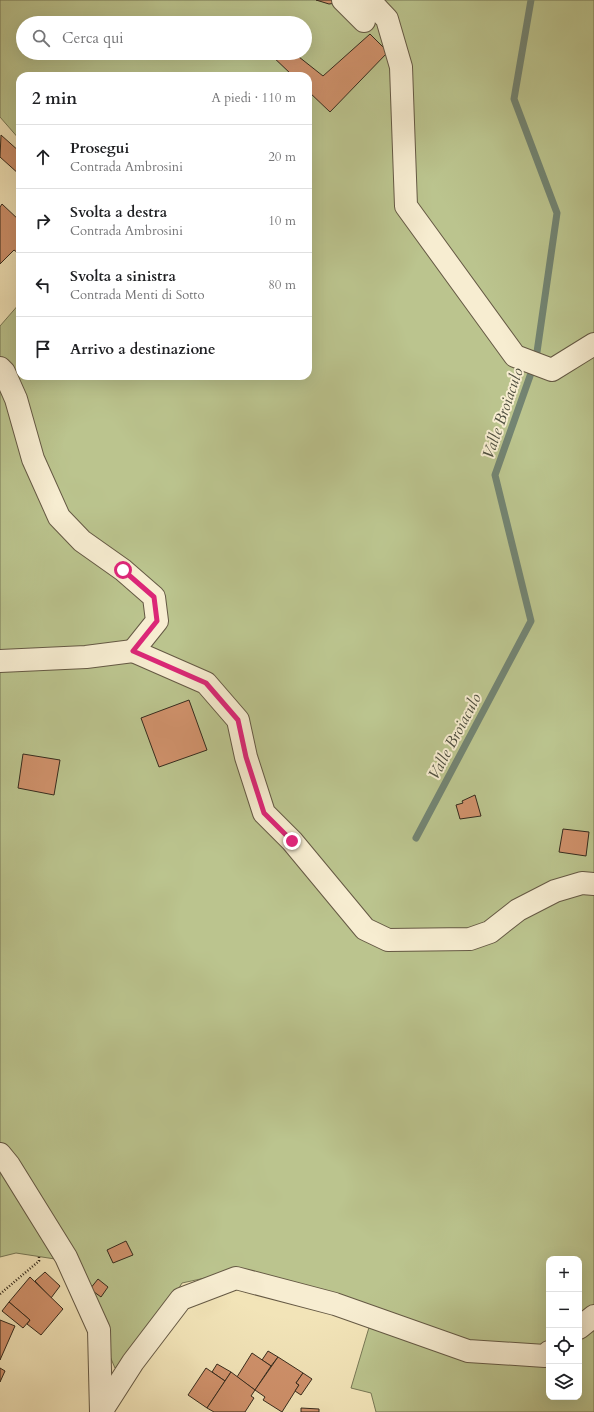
<!DOCTYPE html>
<html lang="it">
<head>
<meta charset="utf-8">
<style>
	:root { --surface:#fff; --page:#f2f2f2; --text:#202124; --muted:#757577; --line:#e0e0e0 }
	body { margin:0; font-family:Cardo,serif; background:var(--page); color:var(--text) }
	.controls { position:absolute; right:12px; bottom:12px; display:grid; overflow:hidden; border-radius:8px; box-shadow:0 4px 16px #0002 }
	.controls button { width:36px; height:36px; display:grid; place-items:center; padding:0; border:0; border-bottom:1px solid var(--line); background:var(--surface); color:var(--text); font:20px sans-serif }
	.stop { position:absolute; width:12px; height:12px; margin:-9px; border:3px solid #db2777; border-radius:50%; background:#fff }
	.stop.end { background:#db2777; border-color:#fff; box-shadow:0 1px 4px #0008 }
	.list { margin:0; padding:0; list-style:none }
	h2 { display:flex; justify-content:space-between; align-items:center; height:52px; margin:0; padding:0 16px; font-size:17px }
	h2 small { font-size:13px; font-weight:400; color:var(--muted) }
	.list li { display:grid; grid-template-columns:26px 1fr auto; gap:12px; align-items:center; box-sizing:border-box; height:64px; padding:0 16px; border-top:1px solid var(--line) }
	.list b { display:block; font-size:15px; white-space:nowrap }
	.list p { margin:0; font-size:13px; white-space:nowrap; color:var(--muted) }
	.list em { font-size:13px; font-style:normal; color:var(--muted) }
	.icon { flex:none; width:22px; height:22px; fill:none; stroke:currentColor; stroke-width:2; stroke-linecap:round; stroke-linejoin:round }
	.map { position:relative; flex:none; width:594px; height:1412px; overflow:hidden }
	.search { position:absolute; background:var(--surface); box-shadow:0 4px 16px #0002; left:16px; top:16px; width:296px; height:44px; display:flex; align-items:center; gap:10px; box-sizing:border-box; padding:0 14px; border-radius:22px; color:var(--muted); font-size:15px }
	.panel { position:absolute; background:var(--surface); box-shadow:0 4px 16px #0002; left:16px; top:72px; width:296px; height:308px; border-radius:12px }
	.map>svg:first-child { display:block }
</style>
</head>
<body>
<div class="map">
<svg width="594" height="1412" viewBox="0 0 594 1412">
	<rect width="100%" height="100%" fill="#f2e4b8"/>
	<filter id="stains"><feTurbulence type="fractalNoise" baseFrequency=".005" numOctaves="4"/><feColorMatrix values="0 0 0 0 .2 0 0 0 0 .09 0 0 0 0 .02 0 0 0 .5 -.17"/></filter>
	<radialGradient id="worn" r=".72"><stop offset=".6" stop-color="#630" stop-opacity="0"/><stop offset="1" stop-color="#630" stop-opacity=".3"/></radialGradient>
	<path fill="#bbc48e" stroke="#787856" fill-rule="evenodd" d="M0 0H594V1412H376L371 1393 351 1388 373 1314 242 1270 182 1283 154 1328 115 1368 87 1303 81 1263 16 1253 0 1257V326L20 303V376H308V76H20V140L0 117ZM23 23H305V53H23ZM549 1259H579V1397H549Z"/>
	<g fill="none" stroke-linecap="round" stroke-linejoin="round">
		<polyline stroke="#738472" stroke-width="7" points="416,838 531,621 495,475 536,359 557,213 514,99 531,0"/>
	</g>
	<g fill="#cf916b" stroke="#362b1d">
		<polygon points="316,0 332,0 336,3 329,4"/>
		<polygon points="370,34 388,52 330,112 308,91 308,76 293,76 269,53 294,53 323,76"/>
		<polygon points="1,135 20,152 20,175 0,157"/>
		<polygon points="2,204 20,221 20,251 18,253 14,250 0,264 0,207"/>
		<polygon points="189,700 207,750 159,767 141,718"/>
		<polygon points="23,754 60,760 54,795 18,788"/>
		<polygon points="475,795 481,816 460,819 456,805 463,803 462,801"/>
		<polygon points="563,829 589,832 586,856 559,852"/>
		<polygon points="126,1241 133,1255 113,1263 107,1250"/>
		<polygon points="45,1272 60,1286 51,1298 35,1281"/>
		<polygon points="30,1277 63,1309 41,1335 27,1324 30,1320 9,1302"/>
		<polygon points="98,1279 108,1287 101,1297 90,1289"/>
		<polygon points="9,1302 30,1320 23,1328 2,1311"/>
		<polygon points="0,1320 15,1326 0,1360"/>
		<polygon points="268,1351 278,1357 271,1366 262,1360"/>
		<polygon points="252,1353 271,1366 255,1390 237,1377"/>
		<polygon points="278,1357 303,1373 296,1383 299,1385 282,1412 263,1400 265,1397 255,1390"/>
		<polygon points="217,1364 231,1372 225,1381 212,1372"/>
		<polygon points="0,1368 5,1371 0,1382"/>
		<polygon points="206,1368 225,1381 207,1408 188,1395"/>
		<polygon points="231,1372 255,1390 251,1396 254,1398 245,1412 214,1412 207,1408"/>
		<polygon points="303,1373 312,1379 301,1395 295,1391 299,1385 296,1383"/>
		<polygon points="301,1408 319,1409 319,1412 301,1412"/>
	</g>
	<g fill="none" stroke-linecap="round" stroke-linejoin="round">
		<g stroke="#655944" stroke-width="24">
			<g id="minor">
				<polyline points="343,0 364,21"/>
				<polyline points="369,0 387,19 401,67 406,206 515,356 552,370 594,344"/>
				<polyline points="0,368 4,372 16,399 33,459 59,517 82,541 123,570 154,597 157,621 133,651"/>
				<polyline points="133,651 206,683 238,720 246,757 264,813 292,841 365,929 388,940 470,939 490,932 518,910 555,891 582,883 594,884"/>
				<polyline points="0,661 86,657 133,651"/>
				<polyline points="0,1154 9,1165 66,1257 99,1330 101,1412"/>
				<polyline points="579,1328 594,1316"/>
				<polyline points="101,1412 133,1362 181,1299 236,1278 335,1304 468,1351 545,1356 549,1352"/>
			</g>
		</g>
		<polyline stroke="#362b1d" stroke-width="2.5" stroke-dasharray="1 2" stroke-linecap="butt" points="0,1294 39,1261 39,1256"/>
		<use href="#minor" stroke="#f7edd1" stroke-width="22"/>
	</g>
	<g fill="none" stroke-linecap="round" stroke-linejoin="round">
		<polyline stroke="#db2777" stroke-width="5" points="123,570 154,597 157,621 133,651 206,683 238,720 246,757 264,813 292,841"/>
	</g>
	<g text-anchor="middle" stroke-width="4" stroke-linejoin="round" paint-order="stroke">
		<g font-size="16" font-style="italic" fill="#505040" stroke="#f7edd1">
			<text transform="translate(502 413) rotate(-71)" y="6">Valle Broiaculo</text>
			<text transform="translate(454 736) rotate(-62)" y="6">Valle Broiaculo</text>
		</g>
	</g>
	<rect width="100%" height="100%" filter="url(#stains)"/>
	<rect width="100%" height="100%" fill="url(#worn)"/>
</svg>
<div class="controls">
<button>+</button>
<button>−</button>
<button><svg class="icon" aria-label="locate" viewBox="0 0 24 24"><circle cx="12" cy="12" r="6"/><path d="M12 2v4M12 18v4M2 12h4M18 12h4"/></svg></button>
<button><svg class="icon" aria-label="layers" viewBox="0 0 24 24"><path d="M12 4l9 5-9 5-9-5zM3 14l9 5 9-5"/></svg></button>
</div>
<div class="stop" style="left:123px;top:570px"></div>
<div class="stop end" style="left:292px;top:841px"></div>
<div class="search"><svg class="icon" aria-label="search" viewBox="0 0 24 24"><circle cx="10" cy="10" r="6"/><path d="M15 15l6 6"/></svg>Cerca qui</div>
<section class="panel">
<h2>2 min<small>A piedi · 110 m</small></h2>
<ul class="list">
<li><svg class="icon" aria-label="ahead" viewBox="0 0 24 24"><path d="M12 20V5M6 11l6-6 6 6"/></svg><div><b>Prosegui</b><p>Contrada Ambrosini</p></div><em>20 m</em></li>
<li><svg class="icon" aria-label="right" viewBox="0 0 24 24"><path d="M7 20v-9h11M14 6l5 5-5 5"/></svg><div><b>Svolta a destra</b><p>Contrada Ambrosini</p></div><em>10 m</em></li>
<li><svg class="icon" aria-label="left" viewBox="0 0 24 24"><path d="M17 20v-9H6M10 6l-5 5 5 5"/></svg><div><b>Svolta a sinistra</b><p>Contrada Menti di Sotto</p></div><em>80 m</em></li>
<li><svg class="icon" aria-label="arrive" viewBox="0 0 24 24"><path d="M6 21V4h12l-3 4 3 4H6"/></svg><div><b>Arrivo a destinazione</b></div></li>
</ul>
</section>
</div>
</body>
</html>
